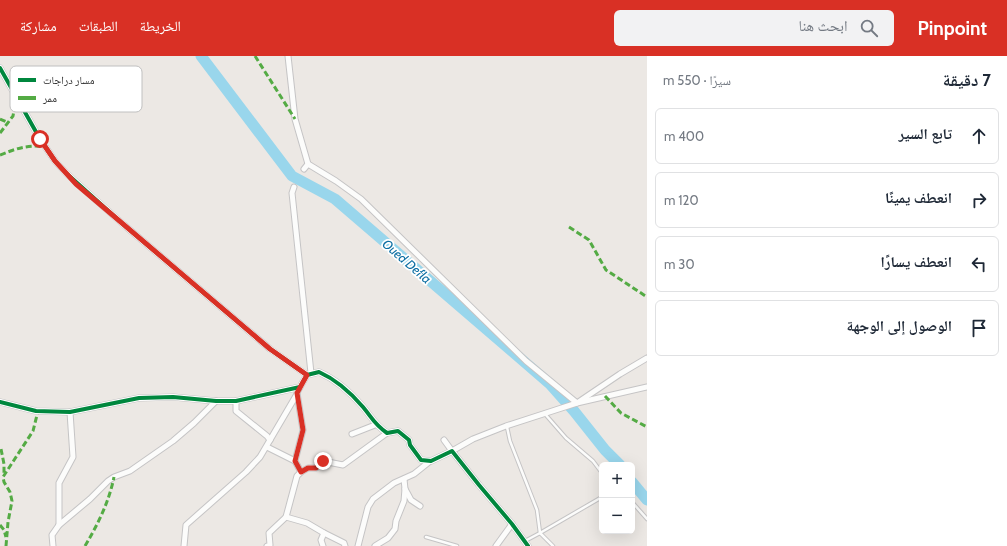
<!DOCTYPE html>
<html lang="ar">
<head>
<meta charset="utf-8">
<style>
	:root { --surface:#fff; --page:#f2f2f3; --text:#1f2937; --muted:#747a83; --line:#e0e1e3; --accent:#d93025 }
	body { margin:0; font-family:Cabin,"Noto Naskh Arabic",sans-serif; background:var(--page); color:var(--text); direction:rtl }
	.controls { position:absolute; right:12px; bottom:12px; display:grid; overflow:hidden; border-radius:6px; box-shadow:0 4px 16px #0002 }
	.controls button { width:36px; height:36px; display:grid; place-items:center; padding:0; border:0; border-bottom:1px solid var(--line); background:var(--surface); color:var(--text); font:20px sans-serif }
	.stop { position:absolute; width:12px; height:12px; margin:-9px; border:3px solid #d93025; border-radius:50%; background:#fff }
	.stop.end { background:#d93025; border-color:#fff; box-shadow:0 1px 4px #0008 }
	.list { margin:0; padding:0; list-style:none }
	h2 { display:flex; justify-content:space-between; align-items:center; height:52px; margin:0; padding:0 16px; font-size:17px }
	h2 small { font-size:13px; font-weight:400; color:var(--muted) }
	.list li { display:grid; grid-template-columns:26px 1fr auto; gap:12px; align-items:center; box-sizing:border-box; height:56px; margin:0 8px 8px; padding:0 8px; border:1px solid var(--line); border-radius:6px }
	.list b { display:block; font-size:15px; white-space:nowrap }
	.list em { font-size:13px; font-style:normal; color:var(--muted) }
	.icon { flex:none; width:22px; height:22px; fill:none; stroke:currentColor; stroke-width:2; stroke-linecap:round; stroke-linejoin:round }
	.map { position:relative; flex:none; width:647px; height:490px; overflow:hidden; direction:ltr }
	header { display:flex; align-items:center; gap:24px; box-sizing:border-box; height:56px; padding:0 20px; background:var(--accent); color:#fff }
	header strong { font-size:19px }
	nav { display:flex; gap:22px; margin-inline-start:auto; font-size:14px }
	.search { width:280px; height:36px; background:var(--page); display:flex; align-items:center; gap:10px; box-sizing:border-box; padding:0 14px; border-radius:6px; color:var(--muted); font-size:15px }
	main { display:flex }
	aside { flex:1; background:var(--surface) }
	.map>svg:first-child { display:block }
</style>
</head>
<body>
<header>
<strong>Pinpoint</strong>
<div class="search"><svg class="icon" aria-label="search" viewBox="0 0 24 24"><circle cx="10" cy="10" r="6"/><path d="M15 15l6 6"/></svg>ابحث هنا</div>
<nav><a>الخريطة</a><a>الطبقات</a><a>مشاركة</a></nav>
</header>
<main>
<aside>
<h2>7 دقيقة<small>سيرًا · 550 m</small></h2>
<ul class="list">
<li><svg class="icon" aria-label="ahead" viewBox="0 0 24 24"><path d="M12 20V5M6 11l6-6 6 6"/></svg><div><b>تابع السير</b></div><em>400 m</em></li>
<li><svg class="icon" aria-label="right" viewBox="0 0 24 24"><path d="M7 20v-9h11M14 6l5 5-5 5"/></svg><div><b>انعطف يمينًا</b></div><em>120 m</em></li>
<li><svg class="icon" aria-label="left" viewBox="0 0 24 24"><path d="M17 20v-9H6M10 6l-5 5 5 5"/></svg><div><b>انعطف يسارًا</b></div><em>30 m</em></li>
<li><svg class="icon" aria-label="arrive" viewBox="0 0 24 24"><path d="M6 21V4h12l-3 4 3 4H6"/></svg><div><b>الوصول إلى الوجهة</b></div></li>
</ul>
</aside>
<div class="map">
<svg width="647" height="490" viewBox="0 0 647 490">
	<rect width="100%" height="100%" fill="#ece8e4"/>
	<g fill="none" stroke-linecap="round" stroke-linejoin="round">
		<g stroke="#99d6ec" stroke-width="11">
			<polyline points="201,0 292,120 335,143 550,328 574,355 605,394 620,409"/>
			<polyline points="632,426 647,444"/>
		</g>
		<g stroke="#c5c4c5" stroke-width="4.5">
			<g id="service">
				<polyline points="545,358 566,382 593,405 602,417"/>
				<polyline points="507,371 510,385 537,454 540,477 602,441"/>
				<polyline points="632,446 647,463"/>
				<polyline points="426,481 457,490"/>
				<polyline points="525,485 540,477 553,490"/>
			</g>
		</g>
		<g stroke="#c5c4c5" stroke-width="7">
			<g id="minor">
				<polyline points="288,0 295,63 308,108 304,113"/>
				<polyline points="0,12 40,83 55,105 66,117 124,169 270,293 307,319"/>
				<polyline points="308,108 336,125 361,143 526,305 577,347 647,331"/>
				<polyline points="294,131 292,137 311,317"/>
				<polyline points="300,331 297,337 303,374 295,405 301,416 297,420 286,461 307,467 324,477 344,487 345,490"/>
				<polyline points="236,345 236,355 267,380 270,384"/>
				<path d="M0 346 36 355 70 356 139 342 173 341 216 345H236L300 331 307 319 319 316C337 324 351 337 363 351 373 363 374 368 387 377L398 375 409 384 410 389 421 404 431 405 452 395 479 429 512 468 528 490"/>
				<polyline points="352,378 375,369"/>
				<polyline points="444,384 452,395 473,383 506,370 577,347 620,318 647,302"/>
				<polyline points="267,391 295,405"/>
				<polyline points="301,416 308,412 316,412 323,405 343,409 387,377"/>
				<polyline points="405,433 411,444 420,450"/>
				<polyline points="59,469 90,443 108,425 114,421 130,415 173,385 194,367 216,345"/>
				<polyline points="53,490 52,479 59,469 59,427 73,401 70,356"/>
				<polyline points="184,490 186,469 246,416 260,401 297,338"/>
				<polyline points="267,490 270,489 269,477 286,461"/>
				<polyline points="323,490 321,484 324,477"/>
				<polyline points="358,490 368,451 373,443 394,427 414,418 429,406"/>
				<polyline points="375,490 388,482 395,473 396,465 404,445 405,433 404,423"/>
				<polyline points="496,490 512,468"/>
			</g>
		</g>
		<use href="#service" stroke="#fcfcfb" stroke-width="2.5"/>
		<use href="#minor" stroke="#fcfcfb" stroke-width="5"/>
		<g stroke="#54ab44" stroke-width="3" stroke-dasharray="6 3" stroke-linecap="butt">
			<polyline points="255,0 295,63"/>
			<polyline points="0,63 9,67"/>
			<polyline points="0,77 13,60 16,42"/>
			<path d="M0 99C15 93 29 88 45 91"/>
			<polyline points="569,171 589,184 606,214 647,241"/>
			<polyline points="605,340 621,357 647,371"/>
			<polyline points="1,393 4,408 4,419"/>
			<polyline points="0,469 4,474 6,481"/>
			<polyline points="6,490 8,466 12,445 10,436 4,426 3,421 33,375 38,355"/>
			<path d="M85 490C98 468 109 446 114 421"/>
		</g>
		<g stroke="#fff" stroke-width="6">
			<g id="cycleway">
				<polyline points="0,12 40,83 55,105 66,117 124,169 270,293 307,319"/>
				<path d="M0 346 36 355 70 356 139 342 173 341 216 345H236L300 331 307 319 319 316C337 324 351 337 363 351 373 363 374 368 387 377L398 375 409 384 410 389 421 404 431 405 452 395 479 429 512 468 528 490"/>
			</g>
		</g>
		<use href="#cycleway" stroke="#00873e" stroke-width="4"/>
	</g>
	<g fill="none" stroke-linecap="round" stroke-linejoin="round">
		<polyline stroke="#d93025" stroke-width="5" points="40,83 55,105 76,128 270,293 307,319 297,337 303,374 295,405 301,416 308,412 316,412 323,405"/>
	</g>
	<g text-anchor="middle" stroke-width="3.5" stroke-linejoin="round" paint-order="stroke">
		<g font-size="13" font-style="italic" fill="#0d6fa3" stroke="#fff">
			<text transform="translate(407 205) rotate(41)" y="5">Oued Defla</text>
		</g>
	</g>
	<rect x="10" y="10" width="132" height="46" rx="6" fill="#fff" stroke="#c0c0c0" stroke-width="1"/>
	<rect x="18" y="22" width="18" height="4" fill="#00873e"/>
	<rect x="18" y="40" width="18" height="4" fill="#54ab44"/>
	<g font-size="11" fill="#2e2e2e">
		<text x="43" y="28">مسار دراجات</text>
		<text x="43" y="46">ممر</text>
	</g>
</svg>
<div class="controls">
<button>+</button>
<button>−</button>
</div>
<div class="stop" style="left:40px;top:83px"></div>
<div class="stop end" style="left:323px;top:405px"></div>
</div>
</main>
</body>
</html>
